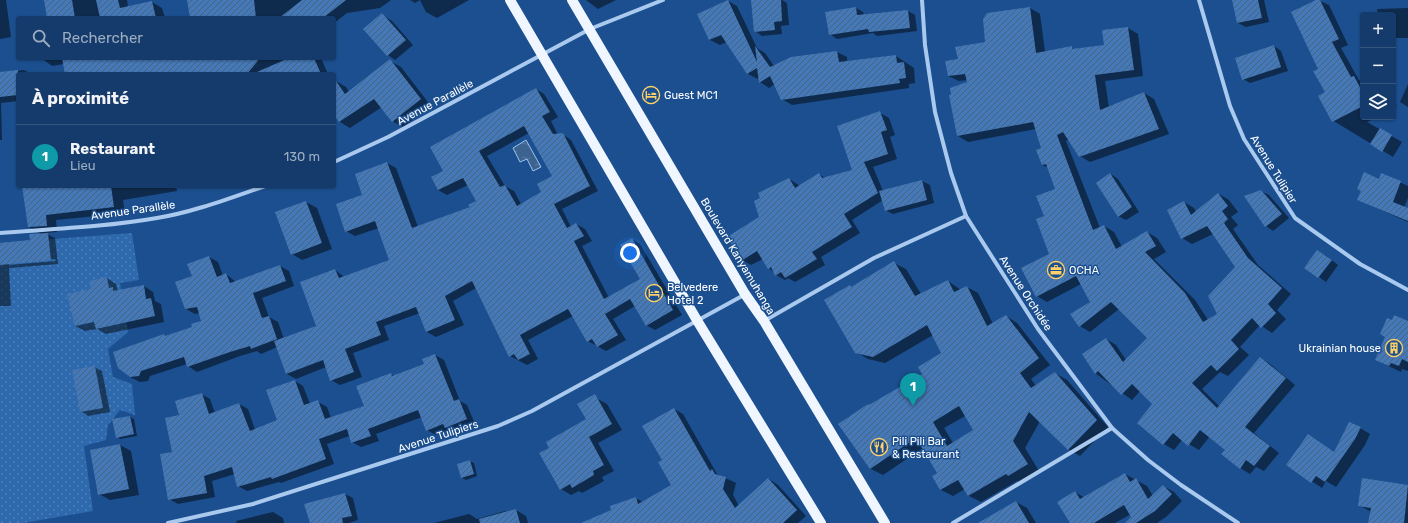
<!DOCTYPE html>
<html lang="fr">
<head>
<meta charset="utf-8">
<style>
	:root { --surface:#143b6b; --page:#1d4271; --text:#f1f3f6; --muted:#9dadc1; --line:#33557e; --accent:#8c9099 }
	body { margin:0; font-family:Rubik,sans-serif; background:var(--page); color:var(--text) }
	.controls { position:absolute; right:12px; top:12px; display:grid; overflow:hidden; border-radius:4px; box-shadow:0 1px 3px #0004 }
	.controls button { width:36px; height:36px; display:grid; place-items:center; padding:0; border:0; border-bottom:1px solid var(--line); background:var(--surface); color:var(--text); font:20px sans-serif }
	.you { position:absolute; left:630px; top:253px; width:14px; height:14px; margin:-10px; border:3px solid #fff; border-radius:50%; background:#1a73e8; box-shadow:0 0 0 6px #1a73e833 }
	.badge { display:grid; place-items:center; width:26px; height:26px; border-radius:50%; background:var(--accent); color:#fff; font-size:13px; font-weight:700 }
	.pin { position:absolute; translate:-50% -33px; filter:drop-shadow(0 1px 2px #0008) }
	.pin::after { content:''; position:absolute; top:21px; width:14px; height:12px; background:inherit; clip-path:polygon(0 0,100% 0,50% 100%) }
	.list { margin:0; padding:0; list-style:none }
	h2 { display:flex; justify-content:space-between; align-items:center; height:52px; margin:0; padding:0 16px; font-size:17px }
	h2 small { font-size:13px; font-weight:400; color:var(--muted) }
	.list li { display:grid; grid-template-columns:26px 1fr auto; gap:12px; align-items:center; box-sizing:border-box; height:64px; padding:0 16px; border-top:1px solid var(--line) }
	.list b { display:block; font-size:15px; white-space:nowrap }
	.list p { margin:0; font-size:13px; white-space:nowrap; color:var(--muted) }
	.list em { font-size:13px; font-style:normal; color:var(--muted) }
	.icon { flex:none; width:22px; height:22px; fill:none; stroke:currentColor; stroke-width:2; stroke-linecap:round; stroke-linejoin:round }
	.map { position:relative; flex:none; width:1408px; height:523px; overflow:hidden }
	.search { position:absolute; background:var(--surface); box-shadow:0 1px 3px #0004; left:16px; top:16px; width:320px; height:44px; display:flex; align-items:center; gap:10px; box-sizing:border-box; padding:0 14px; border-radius:4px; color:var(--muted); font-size:15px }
	.panel { position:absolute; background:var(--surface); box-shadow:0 1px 3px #0004; left:16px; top:72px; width:320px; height:116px; border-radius:4px }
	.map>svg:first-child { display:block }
</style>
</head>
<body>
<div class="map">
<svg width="1408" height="523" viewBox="0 0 1408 523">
	<defs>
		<pattern id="grass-dots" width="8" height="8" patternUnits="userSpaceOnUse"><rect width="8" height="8" fill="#2e69ad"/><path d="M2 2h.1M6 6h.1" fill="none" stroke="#4d80b9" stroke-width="1.8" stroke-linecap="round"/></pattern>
		<pattern id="water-ripples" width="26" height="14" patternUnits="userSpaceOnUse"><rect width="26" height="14" fill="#3c6290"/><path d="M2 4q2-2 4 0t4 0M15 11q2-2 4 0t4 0" fill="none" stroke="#597aa1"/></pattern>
		<pattern id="building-hatch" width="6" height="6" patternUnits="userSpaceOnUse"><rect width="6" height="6" fill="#4478b7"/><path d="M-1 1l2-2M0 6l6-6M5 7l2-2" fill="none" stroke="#486282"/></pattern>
	</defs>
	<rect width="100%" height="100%" fill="#1b4f8f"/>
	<polygon fill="url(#grass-dots)" points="132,233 139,280 120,283 128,332 108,349 113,377 132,384 135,415 120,410 108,425 106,440 84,446 93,511 23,523 0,523 0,243"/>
	<polygon fill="url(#water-ripples)" stroke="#9cc4f0" points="526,140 541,167 533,171 527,159 520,162 513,148"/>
	<g fill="#0007" fill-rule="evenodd">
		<polygon points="0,0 6,0 11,37 0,39"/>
		<polygon points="45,0 127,0 128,7 152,2 162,8 165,18 48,18"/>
		<polygon points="188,0 391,0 380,8 347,13 334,23 334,18 191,18"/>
		<polygon points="410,0 469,0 437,18 426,12 420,0 415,3"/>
		<polygon points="586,0 616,0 598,9"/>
		<polygon points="766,0 782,0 787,3 789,25 781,26 782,34 762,36 755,31"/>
		<polygon points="1233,0 1264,0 1269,22 1246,27 1238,23"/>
		<polygon points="1318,0 1329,5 1348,45 1341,48 1359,80 1363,82 1363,117 1377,117 1367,122 1402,142 1393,157 1332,120 1326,92 1319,69"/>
		<polygon points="728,1 737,6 757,48 765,53 774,66 837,52 847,57 847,62 896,56 914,68 915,83 909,84 909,88 792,105 782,99 775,84 769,88 760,82 759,78 758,79 748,74 727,42 720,45 710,40 698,14"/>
		<polygon points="856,8 863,12 864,15 908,11 915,15 917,31 877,36 873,33 837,39 830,34"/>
		<polygon points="1030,8 1040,14 1045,52 1071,48 1075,50 1106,45 1128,28 1138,34 1143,76 1105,81 1109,108 1144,93 1154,99 1169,134 1090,162 1080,156 1069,139 1066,141 1100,228 1104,226 1114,232 1122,247 1147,232 1157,238 1166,252 1154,259 1195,300 1208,320 1218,315 1236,267 1213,234 1192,244 1182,238 1184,202 1194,208 1196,212 1219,194 1229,200 1238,212 1231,217 1238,225 1233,229 1258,265 1291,294 1277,310 1286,319 1272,333 1260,325 1240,347 1249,355 1228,376 1220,372 1202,389 1220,407 1260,358 1270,364 1295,385 1254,433 1279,453 1264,471 1256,467 1250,474 1240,468 1226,449 1210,436 1199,450 1182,440 1174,450 1164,444 1154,404 1140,391 1132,400 1095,373 1106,339 1116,345 1126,360 1149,338 1119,309 1090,332 1080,326 1091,302 1081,284 1047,302 1037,296 1051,254 1045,217 1056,189 1049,168 1042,165 1043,148 1036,129 968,142 958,136 968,83 968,80 959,81 948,76 959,60 987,43"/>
		<polygon points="1408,8 1408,38 1393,38 1393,15 1378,15 1377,9"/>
		<polygon points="384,16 392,21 413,45 395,60 388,55 365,29"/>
		<polygon points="1274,46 1281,51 1288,71 1250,83 1243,79"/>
		<polygon points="41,58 321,58 328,74 66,74 64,64 52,66"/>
		<polygon points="390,61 401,67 431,106 403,127 392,121 382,107 350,128 340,122 334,113 334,82 336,81 346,87 349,92"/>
		<polygon points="24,70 31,74 18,74 18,101 1,103 2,140 0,140 0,73"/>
		<polygon points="1408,84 1408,107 1400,102"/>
		<path d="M536 89 544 94 558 117 551 121 558 135 562 134 571 140 598 191 562 209 571 227 576 224 585 229 592 241 582 246 609 298 642 279 632 239 640 244 682 315 655 330 646 325 635 306 613 319 626 340 606 351 588 341 573 316 528 340 538 359 527 365 510 356 476 288 453 301 464 325 436 337 427 332 420 313 384 326 389 340 353 353 362 377 340 385 331 380 326 367 296 379 287 374 277 347 261 354 257 351 240 356 197 372 188 366 187 364 150 376 148 381 140 382 130 377 164 335 167 337 193 328 203 321 200 313 195 314 186 309 193 277 209 257 218 262 223 276 226 274 236 282 280 266 289 271 294 286 262 298 269 317 278 322 284 339 317 326 335 270 344 277 390 260 379 228 355 236 346 231 364 195 387 163 396 168 418 227 471 207 477 201 468 185 447 195 438 190 444 171ZM529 133 554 177 543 193 521 204 514 191 505 186 487 156Z"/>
		<polygon points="1393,99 1397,106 1393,108"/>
		<polygon points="880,113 889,118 895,135 890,137 897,159 873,167 883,191 922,181 930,185 934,203 893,214 885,210 883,200 852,220 860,233 821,257 825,265 795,282 788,278 785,280 776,275 769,268 763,259 751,265 742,260 760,218 761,198 789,179 800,186 819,174 825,178 853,171"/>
		<polygon points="1111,174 1118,179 1139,212 1126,220 1118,216"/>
		<polygon points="1382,174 1408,186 1408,198 1404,208 1408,210 1408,222 1359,200 1379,180"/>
		<path d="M23 186H176L177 191 123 200 125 213 56 220 57 232 45 233 55 238 58 264 9 268 11 306H0V244L31 241 42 235 29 227ZM55 259 56 261 9 265V263Z"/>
		<polygon points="1261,191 1269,195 1289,218 1273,231 1266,226 1245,196"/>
		<polygon points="306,202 317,208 332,249 302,260 292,254"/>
		<polygon points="1325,255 1338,265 1326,282 1305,267"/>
		<path d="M894 263 906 269 921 294 948 281 961 290 967 287 978 293 993 324 1006 316 1017 323 1050 365 1031 379 1036 386 1055 373 1067 380 1108 427 1080 456 1068 449 1040 421 1025 448 1039 471 1020 482 1017 481 981 502 969 496 965 489 953 496 941 490 933 476 938 473 923 448 883 475 871 469 840 424 924 374 942 354 933 335 885 363 868 359 856 352 850 286 852 287ZM965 416 974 431 953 443 944 428Z"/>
		<polygon points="107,278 116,284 118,291 144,286 153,292 155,301 161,304 164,322 106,334 97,329 85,331 75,326 92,290"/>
		<polygon points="1408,321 1408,371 1402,369 1401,372 1376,360 1392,322"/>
		<polygon points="435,355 444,360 460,401 467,405 475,424 454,432 450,430 436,435 427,430 422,417 376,434 379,441 361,447 352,442 349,436 327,444 334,464 281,483 279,482 247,491 238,486 235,474 212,481 215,497 178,504 169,499 173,452 180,416 201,394 210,399 215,413 239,404 248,409 255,430 278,421 295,381 303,386 310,404 318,402 327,407 331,418 365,406 391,374 394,376 425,365"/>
		<polygon points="94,367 102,371 110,412 88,416 81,411"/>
		<polygon points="596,398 607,404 622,430 598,443 614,471 602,477 604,481 582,493 579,491 571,495 561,489 551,448 587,420"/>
		<polygon points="674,409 683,414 717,474 736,483 733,495 739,506 769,479 778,485 806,516 798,523 585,523 635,498 643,502 672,485 663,460"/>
		<polygon points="130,417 134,419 137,436 120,439 117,437"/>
		<polygon points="1360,428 1370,434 1365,445 1336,487 1326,481 1322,488 1287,465 1335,453"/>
		<polygon points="120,445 131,451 139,495 110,500 99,494 91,450"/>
		<polygon points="470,461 474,463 477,476 466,480 462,478 459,465"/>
		<polygon points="1125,474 1147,486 1153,496 1163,486 1174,492 1182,501 1166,517 1157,523 1127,523 1132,517 1131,514 1115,523 1071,523 1075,492 1085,498"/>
		<polygon points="1363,479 1408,486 1408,523 1369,523 1371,512 1359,505"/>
		<polygon points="345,494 353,498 358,520 349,523 311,523"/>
		<polygon points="1016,502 1027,508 1036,523 988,523"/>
		<polygon points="516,510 526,516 528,523 434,523 469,514 477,519 505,511 508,512"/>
		<polygon points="273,512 283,518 284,523 237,523 236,521"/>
	</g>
	<g fill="url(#building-hatch)" fill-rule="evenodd">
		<polygon points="44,0 72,0 75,18 47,18"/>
		<polygon points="96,0 118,0 120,8 152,1 156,18 100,18"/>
		<polygon points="187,0 254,0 256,18 190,18"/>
		<polygon points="302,0 346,0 323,18 279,18"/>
		<polygon points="728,0 757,62 755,46 770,67 791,57 837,51 839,62 896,55 897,63 904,62 906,78 899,79 900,83 781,100 770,76 759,83 757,68 747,74 721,35 709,40 697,14"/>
		<polygon points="751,0 781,0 782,21 774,22 775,30 754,32"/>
		<polygon points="1232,0 1258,0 1262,18 1237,23"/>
		<polygon points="1316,0 1320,0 1339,39 1332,42 1351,77 1354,76 1363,93 1363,106 1332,122 1318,96 1325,92 1313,71 1318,69 1291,12"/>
		<polygon points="856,7 857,15 908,10 910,28 869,32 868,29 829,35 825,12"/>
		<polygon points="1030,7 1036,53 1072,46 1072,49 1104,45 1102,30 1128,27 1134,70 1095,75 1100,110 1144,92 1159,129 1079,157 1063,132 1057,135 1093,230 1104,225 1116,249 1147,231 1156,246 1145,252 1185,293 1203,322 1217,314 1208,296 1235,267 1207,226 1181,239 1167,210 1184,201 1191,215 1218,193 1228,206 1222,211 1228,219 1224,223 1248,258 1282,288 1268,304 1276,313 1261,328 1252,318 1231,340 1239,349 1217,371 1211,365 1192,383 1217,408 1260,357 1286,378 1245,427 1270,446 1254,466 1246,460 1240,469 1221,454 1225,450 1200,430 1188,446 1173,433 1163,445 1137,423 1152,404 1132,384 1121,395 1098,371 1095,374 1082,354 1106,338 1123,362 1147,338 1111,302 1079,327 1070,314 1090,302 1076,276 1036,297 1021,268 1049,254 1036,219 1044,216 1036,196 1055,189 1046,164 1042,165 1036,150 1041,148 1033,122 957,136 949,95 951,95 950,88 967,82 965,74 948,76 945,61 958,59 955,47 985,42 983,19 987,13"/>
		<polygon points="382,13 406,40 387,56 363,29"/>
		<polygon points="1274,45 1281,67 1242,80 1235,58"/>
		<polygon points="62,58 260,58 247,74 65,74"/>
		<polygon points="289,58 314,58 321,74 252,74"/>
		<polygon points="390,59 421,99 392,122 374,99 339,122 334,115 334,78 345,94"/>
		<polygon points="18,70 18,95 0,97 0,72"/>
		<path d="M536 88 550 112 542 116 553 134 563 133 590 186 554 204 567 228 576 223 584 236 574 241 604 299 640 279 620 245 632 238 673 310 646 326 630 299 605 314 618 335 597 347 592 339 587 342 568 309 520 335 530 354 518 360 514 354 509 357 472 281 445 296 455 320 426 332 416 307 376 322 381 335 345 349 354 372 330 381 323 360 286 374 274 341 316 326 300 282 335 269 339 278 389 260 375 221 345 232 336 204 362 195 355 174 387 162 412 228 470 207 468 205 476 201 463 178 438 190 431 177 443 171 430 147ZM524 126 552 176 537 184 541 192 517 206 505 185 500 187 479 151Z"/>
		<polygon points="880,111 887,130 881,132 888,154 864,162 878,193 844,214 852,227 812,252 817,259 785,278 781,272 775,276 771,267 768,269 757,251 741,261 727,237 759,217 754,201 760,198 758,193 789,178 795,188 819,173 822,178 852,170 837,126"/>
		<polygon points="1380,128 1392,135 1382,152 1370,144"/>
		<polygon points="1364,172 1379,179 1381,173 1401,181 1393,202 1408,208 1408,221 1357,200 1361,191 1357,189"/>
		<polygon points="1110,173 1132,207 1118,217 1096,183"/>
		<polygon points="922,180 927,200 885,211 879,191"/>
		<polygon points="22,186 111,186 114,207 46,215 47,226 28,227"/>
		<polygon points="1261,190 1282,214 1265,227 1244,196"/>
		<polygon points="306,201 322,243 291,255 275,212"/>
		<polygon points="48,233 51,260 0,265 0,243 30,240 29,234"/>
		<polygon points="1317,250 1332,260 1318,278 1304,268"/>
		<polygon points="209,256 217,277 226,273 230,283 280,265 286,281 253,293 262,318 269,316 277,339 251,349 250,346 230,352 187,367 184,357 141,371 139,376 130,377 118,368 113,352 164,334 165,336 192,327 191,324 201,321 197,307 185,309 175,282 192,276 187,264"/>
		<path d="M894 261 915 296 948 280 954 292 967 286 987 326 1006 315 1039 358 1020 373 1031 388 1055 372 1097 420 1068 450 1029 412 1013 441 1028 464 1008 476 1006 474 968 496 958 480 940 490 932 476 937 473 916 438 870 469 838 424 868 404 869 405 922 374 918 367 941 353 927 325 873 357 855 353 824 300 850 285 851 287ZM959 406 973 430 947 446 933 422Z"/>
		<polygon points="107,277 109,288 113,287 113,291 144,285 146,299 151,298 155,316 96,329 94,322 75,326 67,294 91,289 89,281"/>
		<polygon points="1394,315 1408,321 1408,362 1402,359 1399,366 1391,363 1389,366 1375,360 1385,337 1380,334 1387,318 1392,320"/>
		<polygon points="435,354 454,401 459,399 467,419 445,428 443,424 426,431 418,410 368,429 371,436 351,443 347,429 319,439 326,459 272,479 271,477 237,487 232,467 204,476 207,493 168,500 160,454 172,452 165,418 179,415 175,401 202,393 209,414 239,403 250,431 277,420 266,390 295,380 304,405 318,400 325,419 364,406 356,386 391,373 392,376 424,364 422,359"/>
		<polygon points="95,366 103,408 80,412 72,370"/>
		<polygon points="595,394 612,424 589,437 604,465 593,471 594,475 572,488 570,484 560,490 539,453 549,448 546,442 586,419 577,404"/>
		<polygon points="674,408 710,471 712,469 715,474 726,477 723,489 735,508 768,478 797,510 783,523 581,523 611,510 610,506 636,497 638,504 671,485 658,462 662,460 642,426"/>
		<polygon points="130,416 134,434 116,438 112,419"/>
		<polygon points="1349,422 1361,427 1355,439 1325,482 1316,476 1311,483 1286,465 1308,434 1334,452"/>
		<polygon points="120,444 129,489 98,495 90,450"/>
		<polygon points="470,460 474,474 461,478 457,464"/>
		<polygon points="1125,473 1130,482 1136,478 1148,499 1163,485 1172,494 1155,511 1136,523 1125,523 1131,517 1124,505 1094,523 1070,523 1057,502 1075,491 1080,499"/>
		<polygon points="1362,478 1408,485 1404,523 1368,523 1371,508 1358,506"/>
		<polygon points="345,493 352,516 342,518 343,523 310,523 304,504"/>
		<polygon points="1016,501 1029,523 978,523"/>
		<polygon points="516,509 520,523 480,523 479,519"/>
	</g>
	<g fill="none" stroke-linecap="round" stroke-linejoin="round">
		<g stroke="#a9c9ee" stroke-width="4">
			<polyline points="922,0 925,45 935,112 951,173 966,216 1038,329 1112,428 1148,460 1181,485 1238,523"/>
			<polyline points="1199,0 1230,106 1244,139 1295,218 1360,264 1408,290"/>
			<polyline points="334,162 388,137 590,29 663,0"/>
			<path d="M0 233C52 229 105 227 157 218 194 212 230 198 265 186"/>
			<polyline points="764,321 874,258 966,216"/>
			<polyline points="168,523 253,504 498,426 532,411 744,295"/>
			<polyline points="953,523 1112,428"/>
		</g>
		<g stroke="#f0f6ff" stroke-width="10">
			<polyline points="510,0 698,322 821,523"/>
			<polyline points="572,0 745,294 764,321 885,523"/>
		</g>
	</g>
	<defs>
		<g id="hotel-ring" transform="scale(0.9)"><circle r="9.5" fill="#1b4f8f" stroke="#ffd166" stroke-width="1.5"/><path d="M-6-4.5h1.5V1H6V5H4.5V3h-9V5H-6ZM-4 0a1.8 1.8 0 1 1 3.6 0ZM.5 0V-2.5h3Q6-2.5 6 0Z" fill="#ffd166"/></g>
		<g id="office-ring" transform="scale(0.9)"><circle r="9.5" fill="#1b4f8f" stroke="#ffd166" stroke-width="1.5"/><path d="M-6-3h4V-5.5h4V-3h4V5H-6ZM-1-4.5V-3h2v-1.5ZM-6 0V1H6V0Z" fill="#ffd166"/></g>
		<g id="building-ring" transform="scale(0.9)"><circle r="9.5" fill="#1b4f8f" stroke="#ffd166" stroke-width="1.5"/><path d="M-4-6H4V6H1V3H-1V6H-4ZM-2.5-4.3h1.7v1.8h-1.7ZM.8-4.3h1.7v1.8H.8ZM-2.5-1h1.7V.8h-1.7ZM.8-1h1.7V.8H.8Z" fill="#ffd166"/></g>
		<g id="restaurant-ring" transform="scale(0.9)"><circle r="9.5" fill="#1b4f8f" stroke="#ffd166" stroke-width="1.5"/><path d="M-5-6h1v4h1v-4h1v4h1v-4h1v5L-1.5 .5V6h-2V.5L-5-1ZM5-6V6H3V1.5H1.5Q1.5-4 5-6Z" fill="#ffd166"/></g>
	</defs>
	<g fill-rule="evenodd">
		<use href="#hotel-ring" x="651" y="95"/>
		<use href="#office-ring" x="1056" y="270"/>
		<use href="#hotel-ring" x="654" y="293"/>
		<use href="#building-ring" x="1394" y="348"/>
		<use href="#restaurant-ring" x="879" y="447"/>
	</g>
	<g text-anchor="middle" stroke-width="3" stroke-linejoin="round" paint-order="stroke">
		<g font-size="11" fill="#fff" stroke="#1b4f8f" text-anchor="start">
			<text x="664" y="99">Guest MC1</text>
			<text x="1069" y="274">OCHA</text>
			<text x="667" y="291">Belvedere<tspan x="667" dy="13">Hotel 2</tspan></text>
			<text x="1381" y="352" text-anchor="end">Ukrainian house</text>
			<text x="892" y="445">Pili Pili Bar<tspan x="892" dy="13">&amp; Restaurant</tspan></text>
		</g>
		<g font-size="11" fill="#fff" stroke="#1b4f8f">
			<text transform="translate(435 102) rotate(-28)" y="4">Avenue Parallèle</text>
			<text transform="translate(1274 169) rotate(58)" y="4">Avenue Tulipier</text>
			<text transform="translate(133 210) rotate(-8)" y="4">Avenue Parallèle</text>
			<text transform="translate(738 256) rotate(59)" y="4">Boulevard Kanyamuhanga</text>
			<text transform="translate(1026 293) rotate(57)" y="4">Avenue Orchidée</text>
			<text transform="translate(438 436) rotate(-18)" y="4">Avenue Tulipiers</text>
		</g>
	</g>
</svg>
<div class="controls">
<button>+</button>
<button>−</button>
<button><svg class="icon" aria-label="layers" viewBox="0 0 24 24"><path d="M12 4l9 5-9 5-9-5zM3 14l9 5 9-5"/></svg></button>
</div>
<div class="you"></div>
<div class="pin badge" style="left:913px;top:406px;background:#0f9aa8">1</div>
<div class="search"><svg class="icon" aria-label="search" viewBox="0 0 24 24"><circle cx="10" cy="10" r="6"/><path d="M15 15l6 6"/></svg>Rechercher</div>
<section class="panel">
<h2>À proximité<small></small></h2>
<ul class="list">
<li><span class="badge" style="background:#0f9aa8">1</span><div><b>Restaurant</b><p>Lieu</p></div><em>130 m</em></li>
</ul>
</section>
</div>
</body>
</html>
